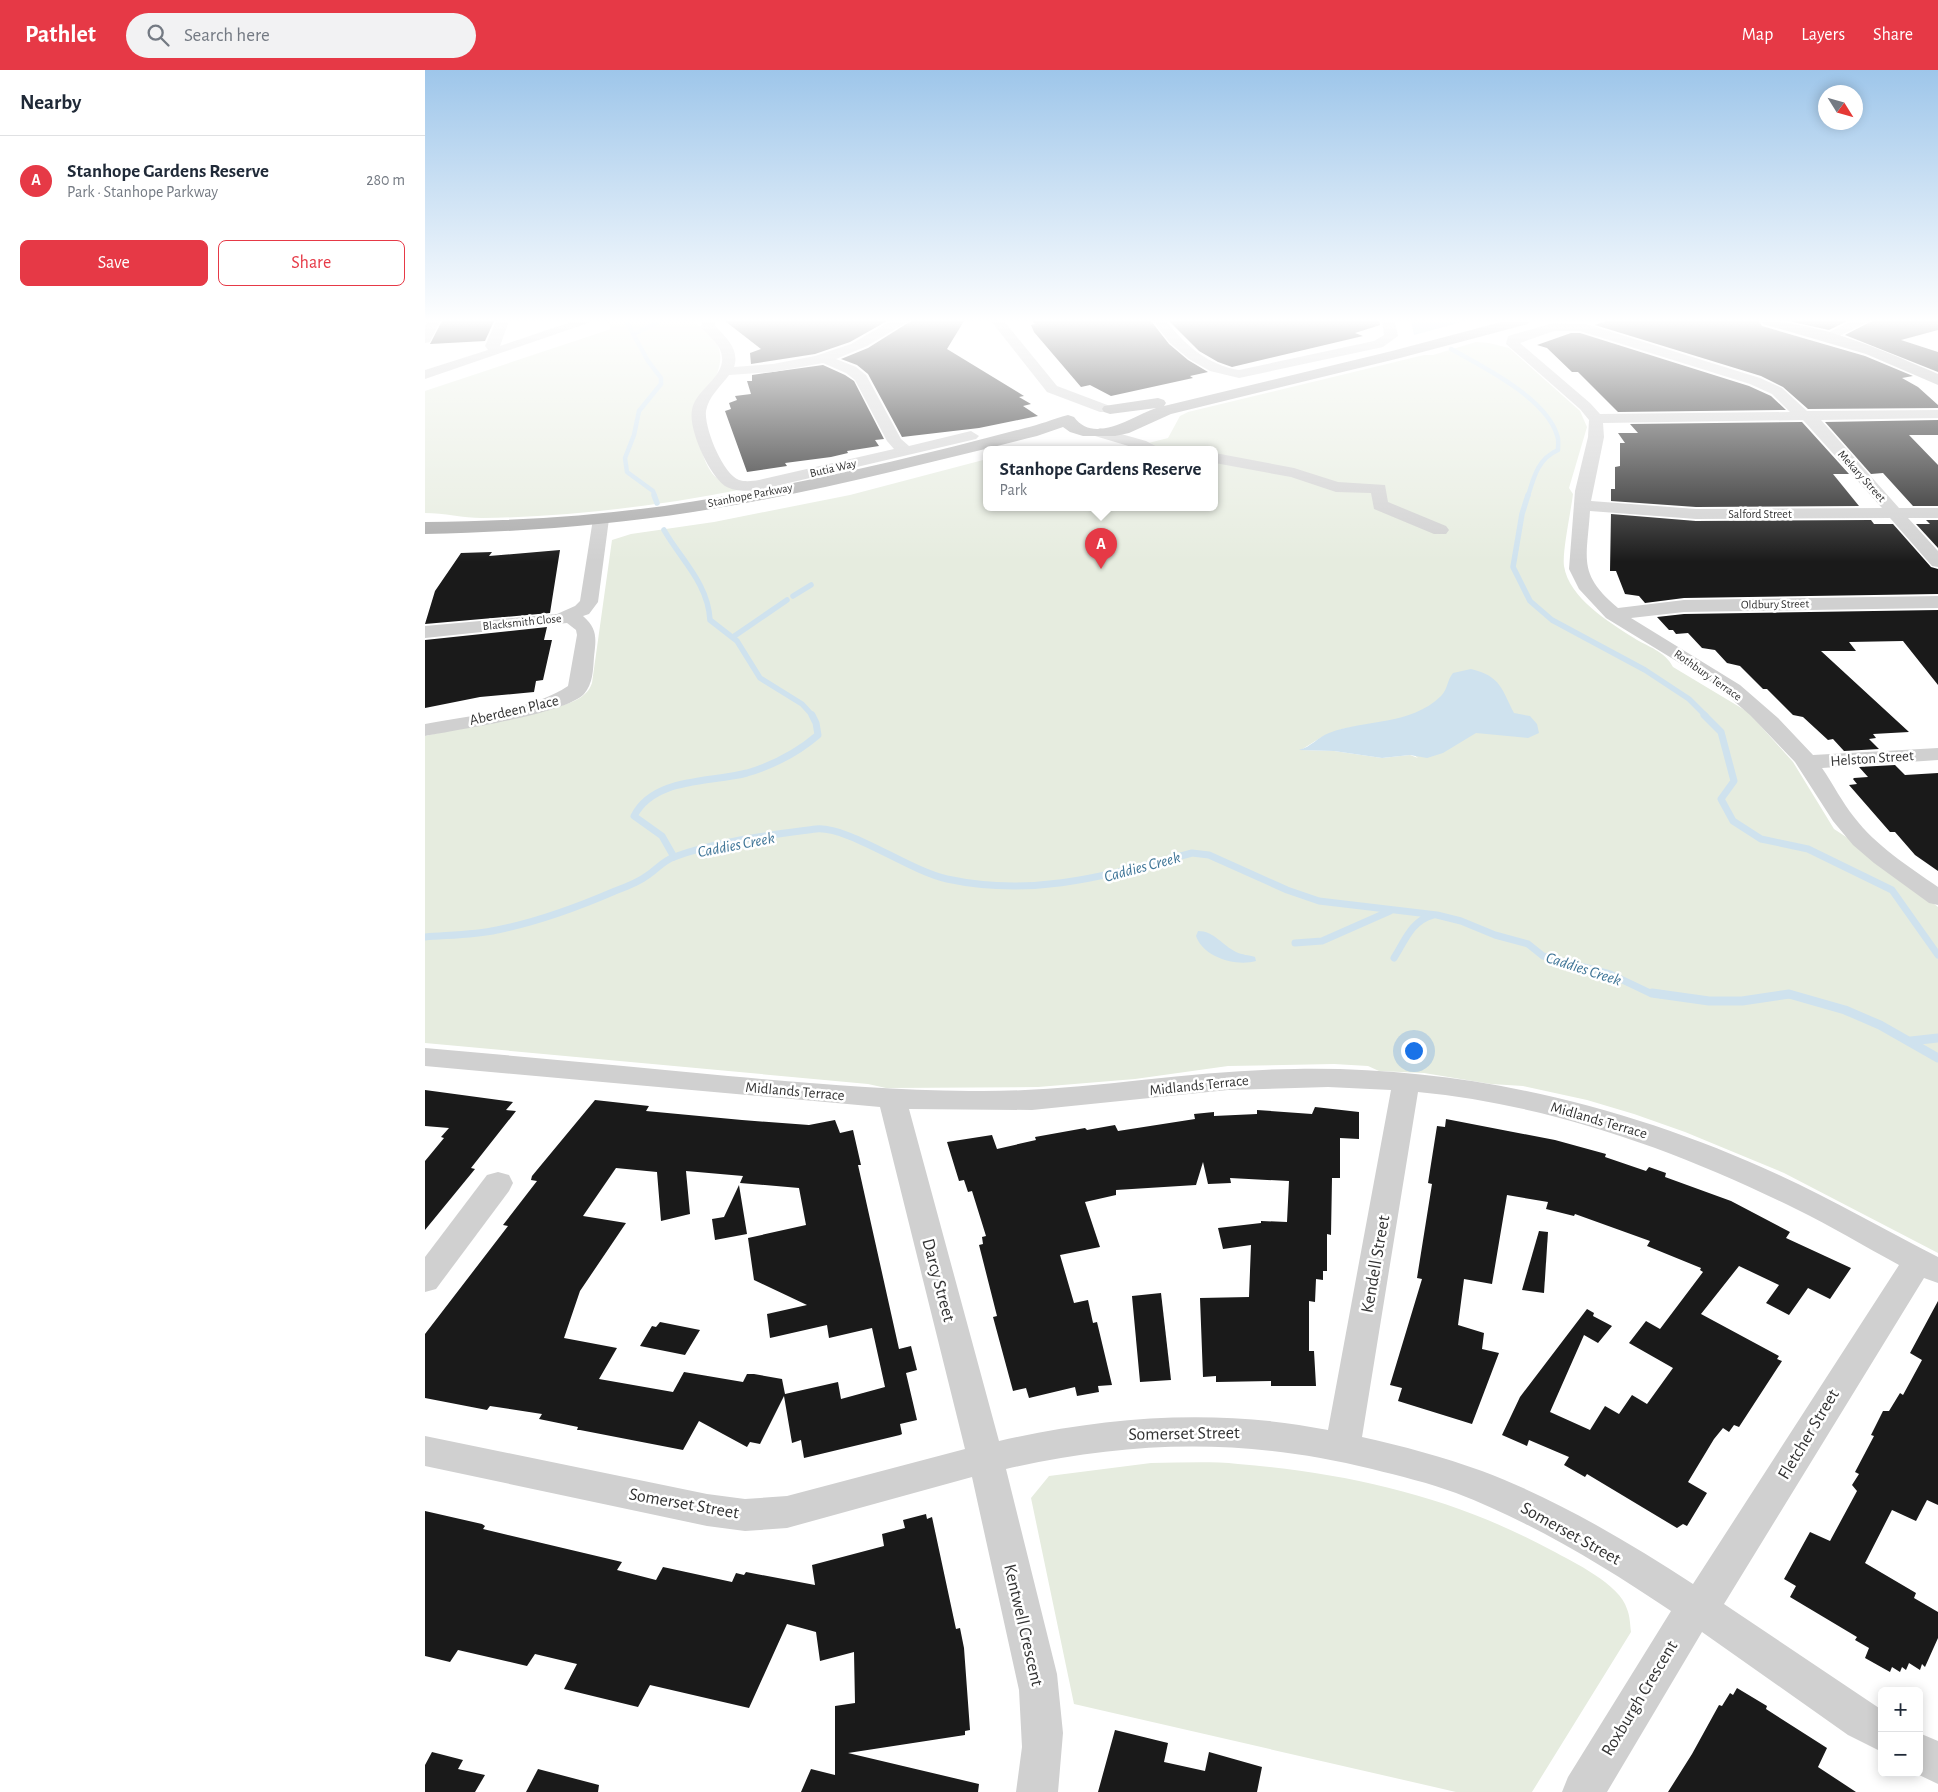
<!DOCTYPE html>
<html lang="en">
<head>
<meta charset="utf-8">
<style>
	:root { --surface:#fff; --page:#f2f2f3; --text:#1f2937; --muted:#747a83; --line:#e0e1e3; --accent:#e63946 }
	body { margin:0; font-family:"Alegreya Sans",sans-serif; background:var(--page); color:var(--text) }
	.controls { position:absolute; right:15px; bottom:15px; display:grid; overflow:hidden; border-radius:8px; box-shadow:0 2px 12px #0003 }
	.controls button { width:45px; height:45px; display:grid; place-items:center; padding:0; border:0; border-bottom:1px solid var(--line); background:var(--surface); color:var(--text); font:25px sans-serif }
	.compass { position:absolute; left:1393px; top:15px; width:45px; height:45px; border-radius:50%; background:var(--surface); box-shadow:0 2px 12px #0003; rotate:127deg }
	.you { position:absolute; left:988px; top:980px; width:18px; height:18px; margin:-12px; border:4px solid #fff; border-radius:50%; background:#1a73e8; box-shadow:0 0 0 8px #1a73e833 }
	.badge { display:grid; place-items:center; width:32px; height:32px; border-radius:50%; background:var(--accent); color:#fff; font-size:16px; font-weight:700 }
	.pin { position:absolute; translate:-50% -41px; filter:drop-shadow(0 1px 2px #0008) }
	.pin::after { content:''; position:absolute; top:26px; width:18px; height:15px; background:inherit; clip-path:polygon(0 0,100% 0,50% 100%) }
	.popup { position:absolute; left:558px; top:376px; width:235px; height:65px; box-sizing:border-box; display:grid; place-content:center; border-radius:8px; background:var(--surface); filter:drop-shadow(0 1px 4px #0005); font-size:16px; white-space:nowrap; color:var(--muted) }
	.popup b { font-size:19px; color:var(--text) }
	.popup::after { content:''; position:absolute; left:50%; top:100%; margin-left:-10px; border:10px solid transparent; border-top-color:var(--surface) }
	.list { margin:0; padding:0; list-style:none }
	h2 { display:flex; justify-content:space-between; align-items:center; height:65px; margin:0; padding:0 20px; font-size:21px }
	h2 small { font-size:16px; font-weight:400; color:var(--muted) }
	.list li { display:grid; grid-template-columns:32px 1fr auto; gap:15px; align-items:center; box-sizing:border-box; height:90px; padding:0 20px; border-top:1px solid var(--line) }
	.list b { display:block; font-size:19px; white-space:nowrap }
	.list p { margin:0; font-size:16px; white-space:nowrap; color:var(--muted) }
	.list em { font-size:16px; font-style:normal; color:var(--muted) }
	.actions { display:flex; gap:10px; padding:15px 20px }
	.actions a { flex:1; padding:11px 0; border:1px solid var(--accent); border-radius:8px; text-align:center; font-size:18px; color:var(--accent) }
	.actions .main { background:var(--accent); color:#fff }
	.icon { flex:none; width:28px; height:28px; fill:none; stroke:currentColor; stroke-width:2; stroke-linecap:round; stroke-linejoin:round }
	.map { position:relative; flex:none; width:1513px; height:1722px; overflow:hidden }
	header { display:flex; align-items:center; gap:30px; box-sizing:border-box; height:70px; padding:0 25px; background:var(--accent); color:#fff }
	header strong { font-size:24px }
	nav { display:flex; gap:28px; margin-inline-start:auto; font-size:18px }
	.search { width:350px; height:45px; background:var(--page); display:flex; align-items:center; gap:12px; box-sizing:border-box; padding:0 18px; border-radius:28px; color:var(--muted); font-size:19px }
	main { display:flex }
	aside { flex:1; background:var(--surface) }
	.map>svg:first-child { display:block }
</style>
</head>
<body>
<header>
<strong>Pathlet</strong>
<div class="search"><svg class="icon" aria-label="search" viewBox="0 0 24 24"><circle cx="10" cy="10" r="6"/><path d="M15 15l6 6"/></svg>Search here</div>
<nav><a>Map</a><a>Layers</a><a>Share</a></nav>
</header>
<main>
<aside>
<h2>Nearby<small></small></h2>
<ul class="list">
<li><span class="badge">A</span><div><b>Stanhope Gardens Reserve</b><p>Park · Stanhope Parkway</p></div><em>280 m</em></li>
</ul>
<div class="actions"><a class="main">Save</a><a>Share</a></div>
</aside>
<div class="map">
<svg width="1513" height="1722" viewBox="0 0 1513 1722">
	<rect width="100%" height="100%" fill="#fff"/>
	<g fill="#e6ecdf" fill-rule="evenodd">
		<path d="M182 251H266C318 278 289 311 268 347 273 365 277 397 293 409 300 414 311 416 319 419 233 436 145 447 57 448 38 448 19 443 0 443V321L186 259Z"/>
		<path d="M1051 272 1064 273 1084 278 1155 341 1162 357 1144 418 1148 424C1146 441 1137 482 1139 496 1144 528 1184 552 1209 568 1223 577 1240 581 1248 597L1323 642 1368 692 1409 759 1438 778 1513 837V1183L1359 1103 1260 1062 1209 1044 1162 1030 1098 1016 1066 1014 999 1003 954 1001 943 996 909 994 803 996 710 1009 613 1017 461 1018 443 1014 0 973V666L128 638C143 634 162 629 167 613L187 470 206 464 289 452 425 425 562 389V438H790V380H696L743 368 755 346 763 342 999 285H1008ZM947 654 993 688 985 685 957 688 909 681 876 680 895 668 917 659Z"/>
		<path d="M726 1393C755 1393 784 1391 813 1394 923 1403 1028 1427 1126 1480 1148 1492 1195 1514 1202 1539 1205 1546 1205 1554 1206 1562L1107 1722H1031L649 1634 606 1428 624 1406Z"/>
	</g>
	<g fill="#cfe2ee">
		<polygon points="986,251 1041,251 989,265"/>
		<path d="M1046 599C1076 606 1077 620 1089 643L1105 646 1112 654 1114 663 1103 668 1051 663 1018 683 1002 688 985 685 957 688 909 681 874 680C886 677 893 667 904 663 941 649 985 656 1016 626 1023 619 1022 610 1028 603Z"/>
		<path d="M773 861C789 861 797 875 811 882 817 885 824 885 830 887L831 891C811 897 778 887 771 866Z"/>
	</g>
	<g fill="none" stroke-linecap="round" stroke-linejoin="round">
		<g stroke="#cfe2ee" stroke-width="4.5">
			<polyline points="201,251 223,291 236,308 236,314 214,341 209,365 200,388 202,402 228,421 230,426"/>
			<polyline points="209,264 235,251"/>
			<path d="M1026 279C1058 297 1121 328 1132 365 1134 369 1133 375 1133 380 1113 389 1109 406 1103 426"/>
		</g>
		<g stroke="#cfe2ee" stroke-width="5.5">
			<polyline points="229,425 232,433"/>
			<polyline points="1103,425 1097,444 1088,497 1105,531 1127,550 1220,600 1264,629 1281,646"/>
			<path d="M239 460C256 490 283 513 285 550L312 571 335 608 377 634 388 646"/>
			<polyline points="368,526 386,515"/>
			<polyline points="308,567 362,530"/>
		</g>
		<g stroke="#cfe2ee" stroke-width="7">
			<polyline points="1279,645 1296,662 1309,711 1296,729 1308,751 1336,769 1383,779 1467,820 1513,885"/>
			<path d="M249 787 237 766 209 746C229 707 285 713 322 703 349 695 372 683 393 665L391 653 387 645"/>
			<path d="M0 867C24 865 49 865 72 860 112 852 153 837 190 821 201 817 214 812 223 805 232 799 238 791 249 787 291 771 346 765 391 759 424 756 484 801 522 809 610 828 683 805 767 783L784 785 862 820 894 831 1012 845 1036 851 1070 865 1103 874 1118 886 1185 904 1225 923 1237 925"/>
			<polyline points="870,873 897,871 965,841"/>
			<path d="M969 888C980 871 986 851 1008 845"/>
			<polyline points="1360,925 1366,925"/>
		</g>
		<g stroke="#cfe2ee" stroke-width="9">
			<polyline points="1227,923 1284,931 1317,931 1364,924 1420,940 1455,955 1513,988"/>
			<polyline points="1486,971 1513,968"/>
		</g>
	</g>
	<g fill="#1a1a1a" fill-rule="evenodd">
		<polygon points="17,251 69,251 60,271 5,274"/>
		<polygon points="300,251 462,251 425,272 390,284 326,294 325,283 336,279"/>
		<polygon points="486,251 539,251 522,279 599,326 594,327 606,334 598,336 613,346 554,358 477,367 443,304 432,295 416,289 443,278"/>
		<polygon points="607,251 726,251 744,274 763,290 783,302 765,306 768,308 686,326 665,315 656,317 609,262 606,255 610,254"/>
		<polygon points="744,251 954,251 955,255 930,263 938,266 807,297 793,292 774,281"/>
		<polygon points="1181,251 1334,251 1337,256 1440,286 1488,306 1477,308 1493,317 1513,335 1513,338 1383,339 1358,317 1336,306 1170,255"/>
		<polygon points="1363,251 1422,251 1404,260"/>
		<polygon points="1447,251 1513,251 1513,260 1476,270 1513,282 1513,302 1420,265"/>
		<polygon points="1146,263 1155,263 1324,316 1346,326 1361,340 1193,342 1153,302 1147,302 1122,278 1112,275"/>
		<polygon points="398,295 420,305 429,311 459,369 450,370 454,376 422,381 423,383 406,387 360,393 362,396 322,402 300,341 306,339 304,333 312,330 310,326 326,324 322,311 327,311 327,305"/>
		<polygon points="1513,350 1513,365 1484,365 1513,395 1513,436 1488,436 1458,403 1446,404 1400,352"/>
		<polygon points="1377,352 1424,404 1408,404 1434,436 1271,437 1186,431 1186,419 1190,419 1190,397 1195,396 1195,373 1200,373 1193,363 1213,363 1205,354"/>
		<polygon points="1186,444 1271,451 1446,450 1449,454 1468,454 1506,497 1513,499 1513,524 1259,528 1220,533 1214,526 1200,524 1191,501 1185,501"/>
		<polygon points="1501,450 1513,450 1513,478 1491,454 1505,454"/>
		<polygon points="135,480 125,543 0,554 10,521 36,483 67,482 64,486"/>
		<polygon points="1513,540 1513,615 1478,571 1424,572 1431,581 1396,581 1484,662 1448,664 1451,668 1444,669 1454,679 1419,681 1408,669 1403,670 1378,647 1368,645 1342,619 1338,619 1315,596 1302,593 1290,580 1277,578 1263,563 1251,564 1248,560 1244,560 1232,547 1259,544"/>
		<polygon points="122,557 119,570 127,570 118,610 111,611 109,622 55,627 0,638 0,570"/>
		<polygon points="1470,695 1480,705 1513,703 1513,801 1490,785 1470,762 1465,762 1424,715 1432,714 1428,709 1429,708 1443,707 1434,697"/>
		<polygon points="0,1020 88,1032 81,1040 91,1041 46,1098 50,1099 0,1160 0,1091 19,1068 16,1067 24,1058 0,1056"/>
		<path d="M170 1030 224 1036 221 1041 317 1050 384 1055 410 1050 415 1063 428 1060 436 1095H433L474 1279 486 1276 492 1300 481 1303 492 1350 475 1354 477 1364 475 1365 379 1388 376 1370 367 1373 359 1326 335 1374 325 1372 322 1377 274 1351 258 1380 155 1360H152L153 1357 114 1349 117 1344 65 1336 62 1340 0 1328V1264L83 1156 78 1155 112 1111 106 1110 107 1106ZM191 1098 232 1102 236 1151 265 1144 261 1101 318 1106 315 1113 374 1118 381 1155 323 1168 329 1210 382 1235 342 1244 345 1268 402 1255 404 1268 447 1258 460 1317 416 1329 413 1312 360 1324 357 1309 329 1304H322L318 1312 259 1302 248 1322 174 1309 192 1278 139 1268 155 1221 201 1153 158 1146Z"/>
		<polygon points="890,1037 934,1042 934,1069 915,1068 915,1108 907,1108 906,1165 902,1164 902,1201 898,1201 898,1210 891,1209 890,1232 884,1231 884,1281 889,1281 891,1316 846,1316 846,1311 791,1312 791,1306 778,1307 775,1228 824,1227 826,1175 798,1179 793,1158 836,1153 836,1151 862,1152 864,1111 805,1108 806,1113 783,1114 778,1092 771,1115 691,1120 691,1125 660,1132 675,1177 635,1185 649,1233 663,1230 668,1253 672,1252 687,1315 673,1316 674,1322 652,1326 650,1317 604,1328 601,1318 588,1321 568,1247 572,1246 554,1175 558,1174 557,1167 561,1166 547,1121 543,1122 539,1110 534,1111 522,1072 567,1065 572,1079 611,1070 610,1067 660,1058 662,1060 690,1055 693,1061 770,1049 769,1044 789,1042 789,1046 832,1044 832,1040 887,1044"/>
		<polygon points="1021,1049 1130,1070 1181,1084 1180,1087 1221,1101 1224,1097 1241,1103 1240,1107 1306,1131 1365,1162 1361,1168 1426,1198 1405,1229 1383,1218 1364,1245 1341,1233 1354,1215 1314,1196 1276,1244 1354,1286 1352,1289 1357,1291 1314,1357 1309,1355 1304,1362 1298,1358 1289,1369 1263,1412 1282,1423 1262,1456 1258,1454 1252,1458 1162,1404 1160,1407 1139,1395 1144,1387 1104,1370 1102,1376 1077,1365 1095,1327 1162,1239 1169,1243 1168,1246 1187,1256 1173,1273 1159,1265 1125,1342 1165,1360 1180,1336 1194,1344 1207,1325 1222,1334 1248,1298 1204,1273 1221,1251 1235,1259 1278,1202 1275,1200 1276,1198 1222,1176 1225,1171 1150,1144 1149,1146 1121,1139 1123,1132 1082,1125 1067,1214 1039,1209 1033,1255 1059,1263 1057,1279 1074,1283 1047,1354 973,1331 977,1318 965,1315 997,1209 992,1208 1007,1114 1003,1113 1012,1056 1020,1057"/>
		<polygon points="314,1115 322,1164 290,1170 287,1149 299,1147"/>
		<polygon points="1114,1161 1123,1162 1119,1223 1097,1220"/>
		<polygon points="736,1223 746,1310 715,1312 707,1226"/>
		<polygon points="1513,1231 1513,1435 1502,1430 1491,1451 1467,1440 1440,1493 1491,1523 1489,1528 1513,1542 1513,1568 1500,1597 1497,1594 1495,1600 1484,1593 1481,1600 1477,1597 1475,1602 1467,1597 1465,1602 1440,1588 1444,1578 1430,1570 1432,1567 1365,1527 1371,1516 1359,1509 1385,1462 1405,1471 1432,1421 1427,1415 1434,1404 1430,1402 1449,1366 1446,1365 1458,1341 1464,1341 1475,1323 1478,1325 1497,1290 1485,1283"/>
		<polygon points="235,1252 275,1260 260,1285 215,1276 227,1256 231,1257"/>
		<polygon points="0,1441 57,1454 60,1456 58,1459 197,1492 192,1500 231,1510 238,1497 307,1512 311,1503 319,1505 321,1502 390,1515 387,1495 459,1476 457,1464 480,1458 478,1450 501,1444 502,1449 507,1447 531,1559 535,1558 539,1578 545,1660 540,1661 540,1665 423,1683 554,1714 553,1722 376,1722 386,1699 410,1705 410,1636 430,1633 429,1582 395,1591 391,1562 362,1554 324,1638 225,1615 213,1637 139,1619 152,1594 110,1584 102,1596 33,1580 25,1592 0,1586"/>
		<polygon points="1312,1618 1342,1636 1341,1639 1402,1678 1393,1697 1431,1722 1243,1722 1267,1684 1294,1635 1297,1636 1305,1623 1308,1625"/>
		<polygon points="690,1660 743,1673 739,1692 780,1701 784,1682 837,1697 832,1722 673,1722"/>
		<polygon points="7,1682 38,1690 33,1699 60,1705 50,1722 0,1722 0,1695"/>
		<polygon points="113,1699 174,1715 173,1722 101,1722"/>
	</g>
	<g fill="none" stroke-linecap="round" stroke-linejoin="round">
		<g fill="#d0d0d0" fill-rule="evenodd">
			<polygon points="2,251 15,251 5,272 0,273 0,256"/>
			<polygon points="71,251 84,251 75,276 149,251 169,251 0,309 0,300 63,280 60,276"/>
			<path d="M277 251H290V256C301 267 315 280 309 297L348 294 390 286 426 274 466 251H484L442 276 411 289 431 297 441 305 476 369 484 376 546 361 554 366 551 369 334 420C323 421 310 422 300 416 284 405 263 359 267 340 270 321 294 311 297 292 299 276 285 268 276 257ZM398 293 421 303 430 310 462 371 469 379 334 410C328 411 320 412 314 410 298 404 279 358 281 341 283 327 296 316 304 305L348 302Z"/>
			<polygon points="566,251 579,251 632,316 685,336 687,339 685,342 675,342 622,322"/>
			<path d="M728 251H741C760 275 783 295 814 300L949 271 959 265 957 251H970L973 266 958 277 814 308 785 301 764 289 745 273Z"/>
			<polygon points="1427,251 1445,251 1406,270 1396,270 1394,267"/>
			<path d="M1128 253 1161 254 1335 308 1357 318 1382 341 1513 340V348L1396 350 1474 438H1513V448H1483L1513 481V497L1507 496 1465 448 1271 449 1165 441C1162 489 1152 504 1193 538L1259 530 1513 526V538L1259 542 1206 548 1315 615 1353 648 1388 685 1513 678V690L1397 698C1408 714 1417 732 1429 747 1451 776 1483 796 1513 817V835L1504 833 1449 793 1428 775 1408 751 1370 692 1325 645 1289 614 1181 548 1154 519 1144 499 1150 421 1163 367 1164 350 1155 339 1081 274 1083 266ZM1129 261H1155L1325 314 1347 324 1365 342 1175 344 1165 333 1095 273ZM1378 350 1457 438 1271 439 1166 431 1179 367 1178 353Z"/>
			<polygon points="675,358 721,371 738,380 717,380 670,366 667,363"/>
			<polygon points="790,383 869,398 913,412 960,415 963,432 1021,456 1024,460 1021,464 1009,464 949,439 946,423 911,422 866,407 790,393"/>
			<path d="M176 444 182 445 184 449 173 532 164 544 158 546C173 559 171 569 169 587 168 600 168 614 159 624 140 644 31 660 0 666V654C44 645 106 641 143 616L152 565 151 560 142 553 0 568V556L132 544 150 536 155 531 168 449 170 445Z"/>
			<path d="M0 978C101 987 202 996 303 1006 383 1013 463 1020 544 1021 653 1023 761 1000 870 999 1038 996 1202 1035 1354 1105 1408 1130 1460 1160 1513 1187V1213L1499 1208 1299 1534 1457 1640V1682L1423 1665 1277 1562 1182 1722H1137L1143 1707 1246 1541C1179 1496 1107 1452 1031 1423 1004 1413 975 1406 947 1399 820 1368 708 1370 581 1399L632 1604 638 1663 633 1722H591L597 1677 594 1620 547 1407 362 1458 320 1461 282 1456 0 1396V1366L282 1424 320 1429 362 1426 540 1379 455 1037 0 996ZM903 1017 966 1020 903 1360C792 1338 683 1346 574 1371L484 1039 607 1040 803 1020ZM993 1022C1126 1035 1252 1080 1371 1139 1406 1156 1439 1176 1474 1195L1268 1514C1202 1471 1131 1429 1057 1401 1018 1387 978 1376 937 1367Z"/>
			<polygon points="73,1102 84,1105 88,1113 84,1121 11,1219 0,1222 0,1187 62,1105"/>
			<polygon points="1494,1663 1513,1671 1513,1714 1490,1703 1494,1703"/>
		</g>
		<g fill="#ababab" fill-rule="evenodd">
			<path d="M1080 251H1105L1103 254 975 288 746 344 704 363 690 366H658L645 362 638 357 612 366C498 394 384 424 268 442 179 456 90 462 0 464V452C91 451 181 446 271 431 381 413 492 387 600 358 614 355 628 349 643 345L649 347C669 375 708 346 731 338L685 344 679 342 677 339 679 336 733 328 739 330 741 333 739 336 967 281Z"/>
			<path d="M1336 251C1393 251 1461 282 1513 304V315L1441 284 1338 254Z"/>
		</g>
	</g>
	<linearGradient id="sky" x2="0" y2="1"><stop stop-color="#9ec6ea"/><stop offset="0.51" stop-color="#fff"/><stop offset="1" stop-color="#fff" stop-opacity="0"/></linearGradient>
	<rect width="1513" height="492" fill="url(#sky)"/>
	<g text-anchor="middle" stroke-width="5" stroke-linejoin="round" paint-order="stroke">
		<g font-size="12" fill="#333" stroke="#fff">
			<text transform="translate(408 398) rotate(-13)" y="4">Butia Way</text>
			<text transform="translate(1437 406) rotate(48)" y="4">Mekary Street</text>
			<text transform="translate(325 425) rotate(-11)" y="4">Stanhope Parkway</text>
			<text x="1335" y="448">Salford Street</text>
			<text transform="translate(1350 534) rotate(-1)" y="4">Oldbury Street</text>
			<text transform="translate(97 552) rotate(-6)" y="4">Blacksmith Close</text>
			<text transform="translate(1283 605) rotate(35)" y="4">Rothbury Terrace</text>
		</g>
		<g font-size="15" fill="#333" stroke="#fff">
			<text transform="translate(89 640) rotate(-13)" y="5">Aberdeen Place</text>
			<text transform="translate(1447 688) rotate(-4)" y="5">Helston Street</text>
			<text transform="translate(774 1015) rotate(-6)" y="5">Midlands Terrace</text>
			<text transform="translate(370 1021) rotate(5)" y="5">Midlands Terrace</text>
			<text transform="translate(1174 1050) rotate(16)" y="5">Midlands Terrace</text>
		</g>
		<g font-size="16" font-style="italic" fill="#3f7597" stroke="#fff">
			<text transform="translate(311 774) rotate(-11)" y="6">Caddies Creek</text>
			<text transform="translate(717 796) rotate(-15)" y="6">Caddies Creek</text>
			<text transform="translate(1159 898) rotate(18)" y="6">Caddies Creek</text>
		</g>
		<g font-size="18" fill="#333" stroke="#fff">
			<text transform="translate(950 1194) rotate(-80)" y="6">Kendell Street</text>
			<text transform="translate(514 1210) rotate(75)" y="6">Darcy Street</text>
			<text transform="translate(759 1363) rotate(-1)" y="6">Somerset Street</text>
			<text transform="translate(1383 1364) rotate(-59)" y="6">Fletcher Street</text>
			<text transform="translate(259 1433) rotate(10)" y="6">Somerset Street</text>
			<text transform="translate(1146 1463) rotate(29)" y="6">Somerset Street</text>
			<text transform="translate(599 1555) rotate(77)" y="6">Kentwell Crescent</text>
			<text transform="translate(1214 1628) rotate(-59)" y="6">Roxburgh Crescent</text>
		</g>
	</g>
</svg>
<div class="controls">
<button>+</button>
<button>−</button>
</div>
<svg class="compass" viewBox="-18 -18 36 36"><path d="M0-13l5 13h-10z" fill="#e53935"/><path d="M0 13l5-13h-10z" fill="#747a83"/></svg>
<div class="you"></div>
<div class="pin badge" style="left:676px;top:499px">A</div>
<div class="popup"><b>Stanhope Gardens Reserve</b>Park</div>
</div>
</main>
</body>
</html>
